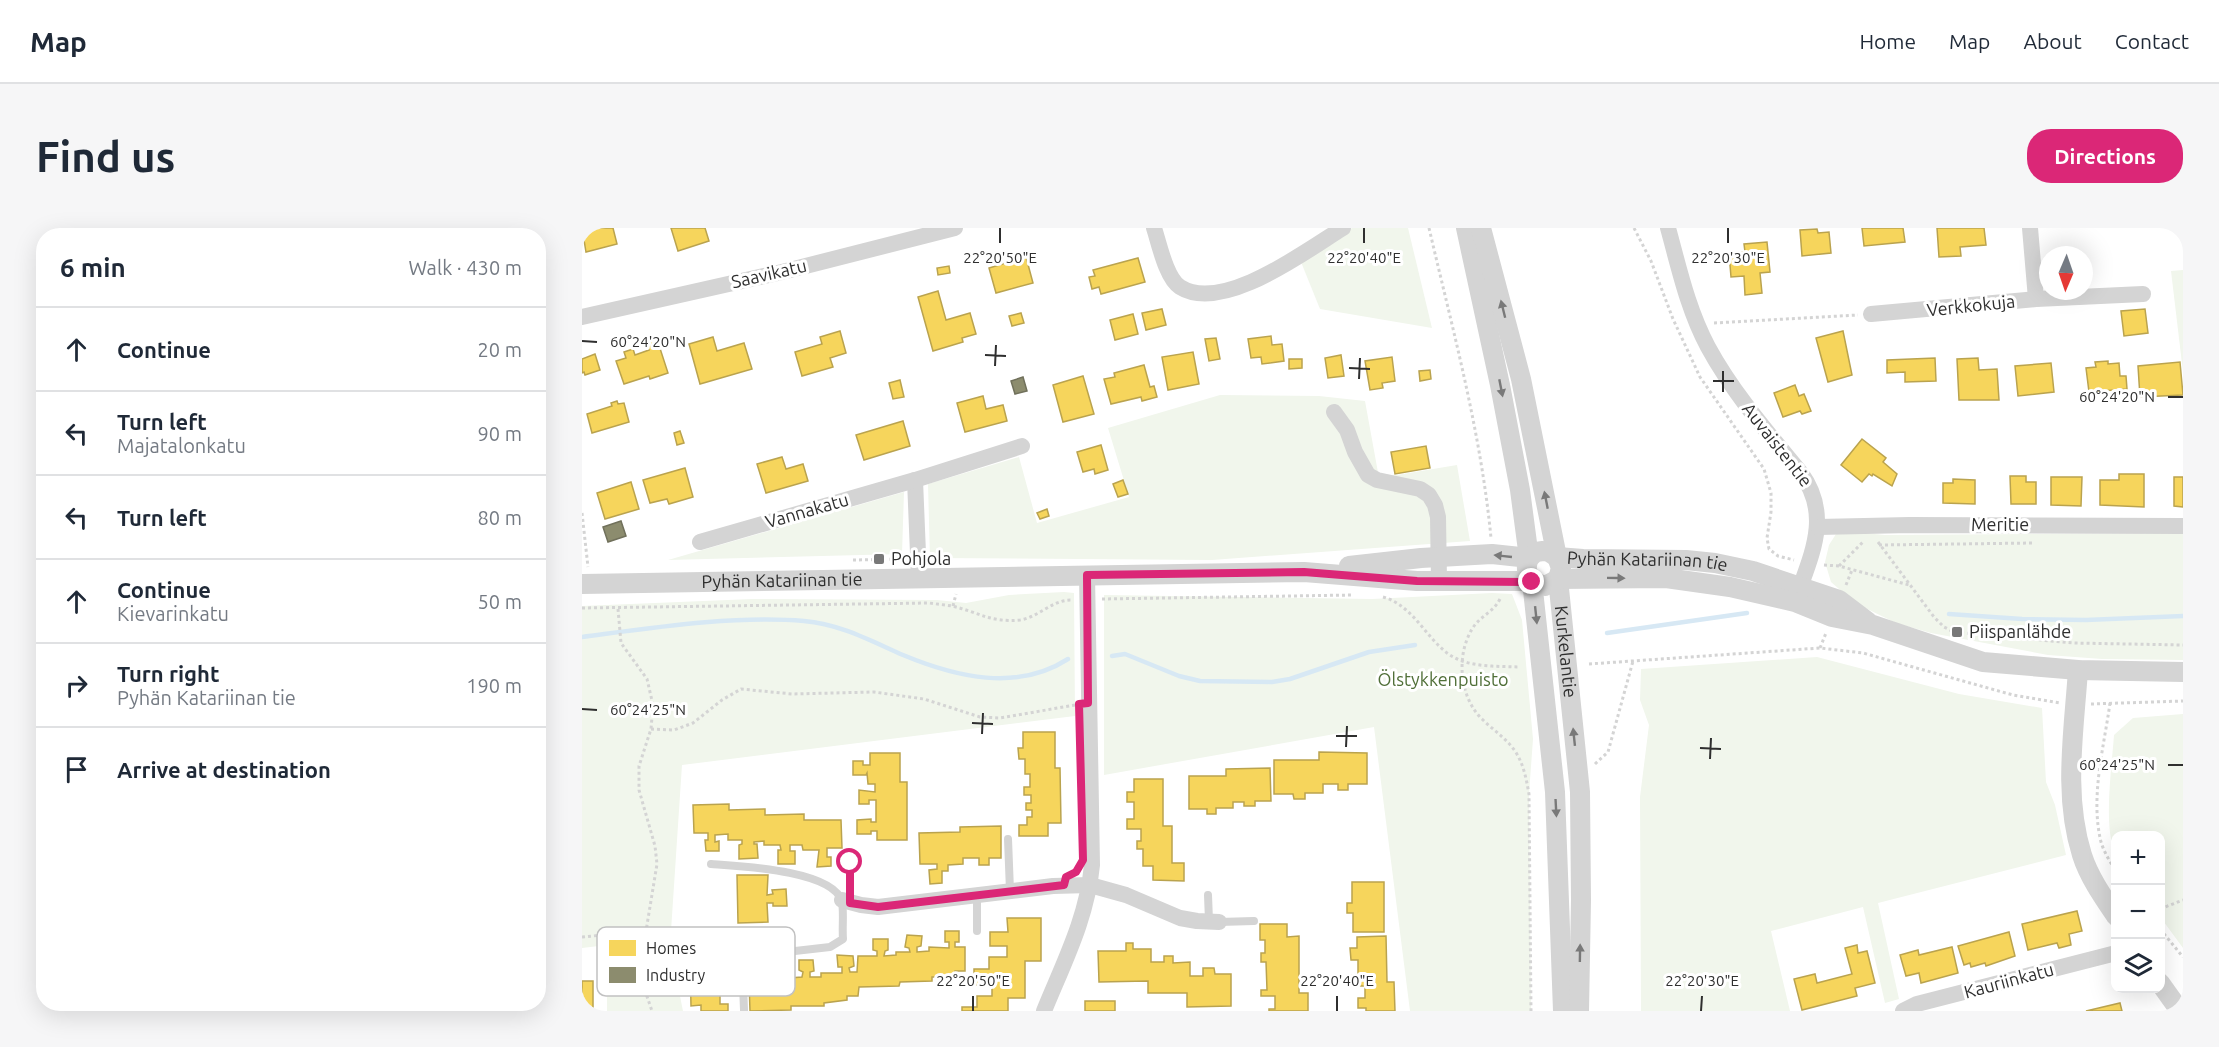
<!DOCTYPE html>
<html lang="en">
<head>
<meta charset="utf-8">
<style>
	:root { --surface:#fff; --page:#f6f6f7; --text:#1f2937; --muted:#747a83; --line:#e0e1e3; --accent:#db2777 }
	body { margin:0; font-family:Ubuntu,sans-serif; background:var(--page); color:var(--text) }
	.controls { position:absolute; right:18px; bottom:18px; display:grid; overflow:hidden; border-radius:12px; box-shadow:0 6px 24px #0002 }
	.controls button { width:54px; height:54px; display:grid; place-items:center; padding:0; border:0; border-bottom:2px solid var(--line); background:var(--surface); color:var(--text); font:30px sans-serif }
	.compass { position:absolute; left:1457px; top:18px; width:54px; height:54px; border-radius:50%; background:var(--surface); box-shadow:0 6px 24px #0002; rotate:182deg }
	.stop { position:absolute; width:18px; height:18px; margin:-14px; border:4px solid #db2777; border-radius:50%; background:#fff }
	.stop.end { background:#db2777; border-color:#fff; box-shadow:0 2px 6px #0008 }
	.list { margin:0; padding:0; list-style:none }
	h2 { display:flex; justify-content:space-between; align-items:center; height:78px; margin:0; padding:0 24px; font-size:26px }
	h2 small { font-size:20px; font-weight:400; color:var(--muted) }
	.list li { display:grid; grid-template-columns:39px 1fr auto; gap:18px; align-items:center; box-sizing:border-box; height:84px; padding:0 24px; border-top:2px solid var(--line) }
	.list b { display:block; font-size:22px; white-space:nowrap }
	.list p { margin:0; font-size:20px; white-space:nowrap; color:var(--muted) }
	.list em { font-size:20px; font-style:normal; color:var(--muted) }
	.icon { flex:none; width:33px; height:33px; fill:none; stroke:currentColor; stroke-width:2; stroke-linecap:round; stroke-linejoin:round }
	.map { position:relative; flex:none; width:1601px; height:783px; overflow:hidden; border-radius:24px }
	header { display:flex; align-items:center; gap:36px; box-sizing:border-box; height:84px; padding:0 30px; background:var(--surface); border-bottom:2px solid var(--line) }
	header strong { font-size:28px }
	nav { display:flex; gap:33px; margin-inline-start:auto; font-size:21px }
	.intro { display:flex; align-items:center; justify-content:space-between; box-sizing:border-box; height:144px; padding:0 36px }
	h1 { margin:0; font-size:42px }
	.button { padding:15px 27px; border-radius:24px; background:var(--accent); color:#fff; font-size:21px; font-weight:700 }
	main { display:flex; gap:36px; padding:0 36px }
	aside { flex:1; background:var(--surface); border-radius:24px; box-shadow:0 6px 24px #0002 }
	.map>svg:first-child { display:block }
</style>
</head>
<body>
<header>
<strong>Map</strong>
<nav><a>Home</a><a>Map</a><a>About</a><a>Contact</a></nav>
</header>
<div class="intro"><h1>Find us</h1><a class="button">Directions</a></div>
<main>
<aside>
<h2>6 min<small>Walk · 430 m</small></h2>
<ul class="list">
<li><svg class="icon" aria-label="ahead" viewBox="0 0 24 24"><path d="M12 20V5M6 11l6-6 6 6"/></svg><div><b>Continue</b></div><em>20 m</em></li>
<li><svg class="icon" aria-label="left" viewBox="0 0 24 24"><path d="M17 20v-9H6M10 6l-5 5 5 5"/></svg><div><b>Turn left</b><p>Majatalonkatu</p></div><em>90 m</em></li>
<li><svg class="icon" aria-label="left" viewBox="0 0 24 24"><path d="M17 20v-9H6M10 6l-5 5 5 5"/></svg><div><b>Turn left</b></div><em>80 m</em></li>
<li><svg class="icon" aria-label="ahead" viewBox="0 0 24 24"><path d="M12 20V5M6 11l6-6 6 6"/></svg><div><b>Continue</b><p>Kievarinkatu</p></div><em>50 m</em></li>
<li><svg class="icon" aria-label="right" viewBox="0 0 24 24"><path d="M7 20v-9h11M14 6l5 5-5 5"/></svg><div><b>Turn right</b><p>Pyhän Katariinan tie</p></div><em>190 m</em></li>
<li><svg class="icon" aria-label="arrive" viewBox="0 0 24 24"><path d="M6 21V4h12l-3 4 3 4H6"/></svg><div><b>Arrive at destination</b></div></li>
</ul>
</aside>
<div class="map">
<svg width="1601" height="783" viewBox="0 0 1601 783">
	<rect width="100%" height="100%" fill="#fff"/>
	<g fill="#f1f6ec">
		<polygon points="770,0 826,0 850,100 738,81 719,34"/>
		<polygon points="1601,42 1601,144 1589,43"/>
		<polygon points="638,167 737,168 783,173 797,250 875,237 888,313 630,332 348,330 346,256 437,229 455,295 547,269 526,200"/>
		<polygon points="322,264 320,326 86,332"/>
		<polygon points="1271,304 1303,307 1601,305 1601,432 1520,431 1466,427 1349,405 1314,395 1273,375 1249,354 1243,334 1247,317 1254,306"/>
		<polygon points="482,364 492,365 493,488 100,537 88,718 101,783 25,783 25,717 0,720 0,378 170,371 355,372 384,375 427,367"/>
		<polygon points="910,365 930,366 940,392 951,511 947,566 949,783 828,783 792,499 522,547 522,367 790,371"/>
		<polygon points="1235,429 1377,466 1460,480 1464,554 1473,577 1484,627 1296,675 1317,771 1303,775 1281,679 1189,703 1208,783 1059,783 1058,569 1067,497 1058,472 1059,441"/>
		<path d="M1601 486V720L1579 690 1578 608H1534L1533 624C1521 599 1530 537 1532 507L1551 490Z"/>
	</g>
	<g fill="#f6d55c" stroke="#baa34e" stroke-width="1.5">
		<polygon points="0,0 31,0 35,16 4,24"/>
		<polygon points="89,0 123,0 127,13 96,23"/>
		<polygon points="1280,0 1321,0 1323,14 1282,18"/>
		<polygon points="1355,0 1402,0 1404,17 1378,19 1379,28 1357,29"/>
		<polygon points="1235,1 1236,5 1247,4 1249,25 1220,28 1218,2"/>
		<polygon points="1185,14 1188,44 1178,45 1180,65 1163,67 1162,48 1149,49 1147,25 1163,24 1162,16"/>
		<polygon points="444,29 451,55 414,65 407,40"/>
		<polygon points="556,30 563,54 519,66 517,59 510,61 507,49 513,48 511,42"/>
		<polygon points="367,38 368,45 356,47 355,40"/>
		<polygon points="356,63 364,92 388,85 394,106 380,110 381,114 351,123 336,69"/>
		<polygon points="580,81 584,97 564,102 560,85"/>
		<polygon points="1563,81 1566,105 1542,108 1539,83"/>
		<polygon points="439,85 442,95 430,98 427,88"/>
		<polygon points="551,86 556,106 533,112 528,92"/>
		<polygon points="258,103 264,125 248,130 251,139 220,148 213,124 240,116 238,109"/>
		<polygon points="1261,103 1270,147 1246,154 1234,110"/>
		<polygon points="74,108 86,145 68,151 67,148 42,156 34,133 44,130 42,124 51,121 53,127 67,122 63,111"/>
		<polygon points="689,108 690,117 700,116 702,133 680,136 679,129 669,130 666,111"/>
		<polygon points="131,109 135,123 162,115 170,141 118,156 107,116"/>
		<polygon points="634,110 638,131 627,133 623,111"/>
		<polygon points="611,124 617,156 586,162 580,129"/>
		<polygon points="13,126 18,142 3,147 2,144 0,145 0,131"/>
		<polygon points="759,127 762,148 746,150 743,130"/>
		<polygon points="810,129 813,153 800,155 801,160 788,162 783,133"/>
		<polygon points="1353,130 1354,153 1323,154 1323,144 1305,145 1305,132"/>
		<polygon points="1396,130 1397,142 1415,141 1417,172 1377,172 1375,131"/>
		<polygon points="707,131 720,131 720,140 707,141"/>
		<polygon points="1526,133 1526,136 1537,135 1538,148 1544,148 1545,161 1507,164 1504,140 1514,139 1513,134"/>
		<polygon points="1598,134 1601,167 1558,169 1556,138"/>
		<polygon points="1469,135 1472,164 1436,168 1433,138"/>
		<polygon points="562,137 568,159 572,158 575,169 560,173 559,169 529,176 522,151 533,149 532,145"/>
		<polygon points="848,142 849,151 838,153 837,143"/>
		<polygon points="501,148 512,186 481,194 471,157"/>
		<polygon points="318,152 322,169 311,171 307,155"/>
		<polygon points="1213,157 1217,168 1222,166 1229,183 1220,186 1218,183 1201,189 1192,165"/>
		<polygon points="401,168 404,181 421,177 425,193 383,204 375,175"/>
		<polygon points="35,173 36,176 42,175 47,194 10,205 5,186 30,178 29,175"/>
		<polygon points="321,193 328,218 282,232 274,207"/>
		<polygon points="98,203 102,215 95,217 92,205"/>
		<polygon points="1280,211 1304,230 1301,234 1315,246 1310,258 1291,246 1290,248 1287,246 1280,254 1259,237"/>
		<polygon points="519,217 526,242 513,246 512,241 501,244 495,224"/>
		<polygon points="844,218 848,240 813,246 809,224"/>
		<polygon points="200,229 204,241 221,236 226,253 184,265 175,236"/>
		<polygon points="103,240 111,269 87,276 85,271 68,275 61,252"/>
		<polygon points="1537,246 1562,246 1562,279 1518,277 1518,252 1537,252"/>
		<polygon points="1428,248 1444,248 1444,254 1454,254 1454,276 1429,276"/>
		<polygon points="1469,249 1500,249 1499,278 1469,277"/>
		<polygon points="1592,249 1601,249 1601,279 1592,278"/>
		<polygon points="1371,251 1393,252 1393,276 1361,275 1361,255 1371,255"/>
		<polygon points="541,252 546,266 536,269 531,256"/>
		<polygon points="49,254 57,281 23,291 15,265"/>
		<polygon points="465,281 467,288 458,291 455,285"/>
		<polygon points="441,504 473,504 473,540 478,540 479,595 466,595 466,608 437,608 437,597 445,597 445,589 450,589 450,582 444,582 444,575 449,575 449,567 442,567 442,559 448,559 448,546 443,546 443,531 437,531 436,520 441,520"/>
		<polygon points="737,524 785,525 785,556 766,556 766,562 756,562 756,556 741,556 741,565 723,565 723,571 712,571 711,566 692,566 692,532 737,532"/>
		<polygon points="288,525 318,525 318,554 325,554 325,612 295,612 295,603 289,603 289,606 275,606 275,592 289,591 289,594 294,594 294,572 287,572 287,576 277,576 277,562 293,564 293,556 286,556 285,545 284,547 271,547 271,533 281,533 281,537 288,537"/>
		<polygon points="688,540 689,573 673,573 673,578 662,578 662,574 651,574 651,580 634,580 634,586 625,586 625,581 607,581 607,548 644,548 644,541"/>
		<polygon points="552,551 581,551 581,598 590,598 590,635 602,635 602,653 571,652 571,638 561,638 561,621 555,621 555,613 559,613 559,601 545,601 545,591 552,591 552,574 545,574 545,564 552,564"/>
		<polygon points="147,576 147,582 183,581 183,587 222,586 222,592 259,592 260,620 245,620 245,629 249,629 249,638 235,639 237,622 221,622 220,617 208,617 208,623 213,623 213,636 196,636 196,622 199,622 198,617 182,617 182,613 172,614 172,616 175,616 176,630 157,631 157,617 160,616 160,612 146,612 146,606 133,607 133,614 137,613 137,623 124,623 123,612 126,612 126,605 112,605 111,577"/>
		<polygon points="419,598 419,630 407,630 407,637 397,637 397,630 381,630 381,636 366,637 366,643 360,643 360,655 348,656 347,642 355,641 355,636 338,636 337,605 378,604 378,599"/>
		<polygon points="155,647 186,647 185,667 191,666 190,662 204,661 205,678 191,678 191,675 185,675 186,694 156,695"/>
		<polygon points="770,654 802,654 802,704 771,704 771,685 765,685 765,675 770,675"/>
		<polygon points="1495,683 1500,703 1487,706 1489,717 1477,720 1475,715 1446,722 1440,696"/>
		<polygon points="425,690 459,690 459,733 443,733 443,770 426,770 426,783 380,783 380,779 395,779 395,768 410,768 410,756 392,757 392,741 407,741 407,729 425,729 425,718 408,718 408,704 426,704"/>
		<polygon points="678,696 705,696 705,709 717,708 717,765 726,765 726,783 687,783 687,781 693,781 693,768 679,768 679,762 685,762 684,734 679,734 679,725 683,725 683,712 678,712"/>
		<polygon points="363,703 377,703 377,714 373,714 373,719 383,719 383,743 373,743 372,749 350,749 350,753 318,754 317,758 277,759 276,768 265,768 265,772 242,775 242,778 209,778 209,782 168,783 167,753 186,754 186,748 181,746 183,736 198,736 199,748 194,749 195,754 206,754 207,750 220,749 221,744 217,742 217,732 231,732 232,743 228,744 228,749 239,749 239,745 260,745 260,739 256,739 255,727 271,728 272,738 267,740 268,744 275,744 276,728 295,728 295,723 291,722 291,711 306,711 306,722 303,723 302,728 314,727 314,724 328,724 327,720 323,719 325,707 340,708 339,718 335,719 335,724 347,723 347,719 367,720 367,714 363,714"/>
		<polygon points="1427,704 1433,728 1404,738 1403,735 1389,739 1388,735 1382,737 1376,718"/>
		<polygon points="804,708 805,754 812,754 813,783 784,783 784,780 776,780 776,770 783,770 783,758 769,758 768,747 776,747 776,732 769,732 768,720 775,720 775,709"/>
		<polygon points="544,715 551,715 551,721 569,721 569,734 582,734 582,728 591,728 591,735 608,734 608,748 621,748 621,740 632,740 633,746 649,746 649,778 605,779 605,765 566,765 566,753 517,754 516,723 544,723"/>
		<polygon points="1275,717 1276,725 1285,723 1293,755 1273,760 1275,768 1220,782 1212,751 1233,746 1235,755 1270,746 1263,720"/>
		<polygon points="1370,719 1376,745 1339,755 1337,745 1324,748 1318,727 1336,722 1337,727"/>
		<polygon points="108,734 137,734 138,748 152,748 152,762 138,763 138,776 146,776 146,783 119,783 119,777 109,778"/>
		<rect x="0" y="753" width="11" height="30"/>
		<rect x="503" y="773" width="30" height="10"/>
		<polygon points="1538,775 1540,783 1504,783"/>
	</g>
	<g fill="#8c8c6e" stroke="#70705b" stroke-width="1.5">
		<polygon points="441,149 445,163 433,166 429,153"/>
		<polygon points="39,293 44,308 26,314 21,299"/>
	</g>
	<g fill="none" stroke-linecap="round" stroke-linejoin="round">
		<g stroke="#d7e8f4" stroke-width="4.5">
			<polyline points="1367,386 1440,391 1504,392 1601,388"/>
			<polyline points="1025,405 1165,385"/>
			<path d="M0 409C69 400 153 387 222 393 258 396 289 413 321 427 374 449 435 464 486 431"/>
			<polyline points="530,428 543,426 597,448 618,453 690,454 708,451 787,424 833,417"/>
		</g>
		<g stroke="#d4d4d4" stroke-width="3" stroke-dasharray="3 3" stroke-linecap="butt">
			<path d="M847 0C871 103 899 205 909 310"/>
			<polyline points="1052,0 1069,33 1091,91 1118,149 1182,241 1189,265 1189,284 1185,310 1187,321 1196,328 1212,332"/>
			<polyline points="1132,95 1276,87"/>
			<polyline points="0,285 6,339"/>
			<polyline points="1296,314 1352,389 1362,399 1372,404 1491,415 1601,417"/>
			<polyline points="1297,317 1452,315"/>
			<polyline points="271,332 321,331"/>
			<polyline points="1242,337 1257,338 1327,357"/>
			<polyline points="1257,338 1282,313"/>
			<polyline points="1264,357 1270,342"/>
			<path d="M801 369C830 377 843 408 865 425 885 440 914 438 938 439"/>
			<polyline points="520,371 771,367"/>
			<path d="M918 371C909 388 895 387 886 409 875 434 879 471 900 491 911 502 924 510 933 523 942 537 944 550 947 566L949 783"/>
			<polyline points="371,378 374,366"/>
			<path d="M0 380 347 375C355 376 363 377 370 378 396 384 409 395 438 392 457 389 470 372 489 372"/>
			<polyline points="36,381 39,415 65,451 71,477 69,501 57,538 57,562 73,618 75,636 64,703 60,754 70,783"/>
			<polyline points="1238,420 1244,405"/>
			<polyline points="1007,436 1238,420 1281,425 1431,467 1478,475"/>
			<path d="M1528 475C1522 519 1508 569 1519 614 1522 624 1528 634 1534 643"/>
			<polyline points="1509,476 1601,473"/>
			<polyline points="69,501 92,502 111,495 140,472 159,461 210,466 292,464 342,471 398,489 418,490 493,477"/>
			<polyline points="1013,536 1026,524 1051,433"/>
			<polyline points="1578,681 1601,672"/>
			<polyline points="1578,701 1601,729"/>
			<polyline points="0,709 64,703"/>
		</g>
		<g stroke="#d4d4d4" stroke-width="8">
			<polyline points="426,611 428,663"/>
			<path d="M129 636C156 638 252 642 260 674 262 685 260 700 261 711L248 719 160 729 162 782"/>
			<polyline points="626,667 627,693"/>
			<polyline points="268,675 268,634"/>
			<polyline points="637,694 672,693"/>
			<polyline points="395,703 395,667"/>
		</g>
		<g stroke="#d4d4d4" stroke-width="16">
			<path d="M572 0C577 15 584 50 598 59 641 86 725 22 761 0"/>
			<path d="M1086 0C1097 40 1106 82 1126 119 1151 165 1186 205 1219 245 1250 288 1229 327 1214 371"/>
			<polyline points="1448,0 1454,71"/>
			<polyline points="1289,86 1454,71 1561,66"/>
			<polyline points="0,89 200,44 373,0"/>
			<polyline points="752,184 765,202 773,224 786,247 795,252 838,261 847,267 853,277 856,289 857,353"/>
			<polyline points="333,252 337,350"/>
			<polyline points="1236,299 1328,297 1601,298"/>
			<polyline points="118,314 333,252 440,218"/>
			<polyline points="260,672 279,677 296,679 471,658 508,657 544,667 598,690 615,693 637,694"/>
			<path d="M462 783C482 734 505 690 510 637L505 347"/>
			<polyline points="1321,783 1335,776 1534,725"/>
		</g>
		<g stroke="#d4d4d4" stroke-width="20">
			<path d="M884 0 918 157 938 262 947 330C943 340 945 345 950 353L973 564 981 783"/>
			<path id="s1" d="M899 0 939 151 975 329 979 340 976 351 998 564 999 672 997 783"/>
			<path id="s2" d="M767 338 839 330 910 326 947 330 954 324 961 323 967 324 975 329 1001 331 1104 332 1133 335 1171 343 1257 372 1286 394"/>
			<path id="s3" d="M0 356 722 344 835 353H950L963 358 976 351 1084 350 1148 359 1213 374 1250 389 1291 397 1401 434 1496 442 1601 444"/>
			<path d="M1496 442C1492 503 1481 567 1500 627 1507 649 1521 669 1534 688"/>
			<polyline points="1578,755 1598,783"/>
		</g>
	</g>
	<defs><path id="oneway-solid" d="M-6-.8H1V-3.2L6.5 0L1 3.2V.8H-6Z" transform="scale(1.5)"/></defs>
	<g fill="#797979">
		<use href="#oneway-solid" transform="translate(921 81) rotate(-104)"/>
		<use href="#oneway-solid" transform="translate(919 160) rotate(79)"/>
		<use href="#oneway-solid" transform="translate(964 272) rotate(-101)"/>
		<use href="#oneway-solid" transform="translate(921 328) rotate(-174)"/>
		<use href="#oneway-solid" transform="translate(1034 350) rotate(1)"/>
		<use href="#oneway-solid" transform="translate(954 387) rotate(84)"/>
		<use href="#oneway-solid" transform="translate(992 509) rotate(-96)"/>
		<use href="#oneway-solid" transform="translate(974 580) rotate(87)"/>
		<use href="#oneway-solid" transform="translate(998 725) rotate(-89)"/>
	</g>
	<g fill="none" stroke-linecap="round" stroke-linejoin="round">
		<polyline stroke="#db2777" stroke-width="8" points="268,634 268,675 296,679 482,657 484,649 494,644 501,632 497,476 506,475 505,347 722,344 835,353 950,354"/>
	</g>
	<path fill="none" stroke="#2f2f2f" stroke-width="2" d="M418 15V0M782 15V0M1146 15V0M0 113 15 114M403 127 424 128M413 138 414 117M767 140 788 141M777 151 778 130M1131 153H1152M1141 164V143M1586 169H1601M0 481 15 482M390 495 411 496M400 506 401 485M754 508H775M764 519 765 498M1118 520 1139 521M1128 531 1129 510M1586 537H1601M391 783V768M755 783V768M1119 783 1120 768"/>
	<g fill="#787878" stroke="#fff" stroke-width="2">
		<rect x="291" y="325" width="12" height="12" rx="3"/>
		<rect x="1369" y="398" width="12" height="12" rx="3"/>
	</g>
	<g text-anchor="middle" stroke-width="6" stroke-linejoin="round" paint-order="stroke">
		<g font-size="18" fill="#2f2f2f" stroke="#fff">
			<text transform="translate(187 46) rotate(-13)" y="6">Saavikatu</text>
			<text transform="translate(1389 78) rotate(-6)" y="6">Verkkokuja</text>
			<text transform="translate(1195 217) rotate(52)" y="6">Auvaistentie</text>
			<text transform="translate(225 283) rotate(-16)" y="6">Vannakatu</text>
			<text x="1418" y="303">Meritie</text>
			<text dy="6" stroke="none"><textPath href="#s2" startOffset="303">Pyhän Katariinan tie</textPath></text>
			<text dy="6" stroke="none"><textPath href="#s3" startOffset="200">Pyhän Katariinan tie</textPath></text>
			<text dy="6" stroke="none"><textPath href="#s1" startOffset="434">Kurkelantie</textPath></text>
			<text transform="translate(1427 753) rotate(-15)" y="6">Kauriinkatu</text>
		</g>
		<g font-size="18" fill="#2f2f2f" stroke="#fff" text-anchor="start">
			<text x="309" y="337">Pohjola</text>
			<text x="1387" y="410">Piispanlähde</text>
		</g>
		<g font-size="18" fill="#506f38" stroke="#fff">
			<text x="861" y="458">Ölstykkenpuisto</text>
		</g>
	</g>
	<rect x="15" y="699" width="198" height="69" rx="9" fill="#fff" stroke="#c1c1c1" stroke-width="1.5"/>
	<rect x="27" y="712" width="27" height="16" fill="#f6d55c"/>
	<rect x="27" y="739" width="27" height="16" fill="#8c8c6e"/>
	<g font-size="16" fill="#2f2f2f">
		<text x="64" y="726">Homes</text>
		<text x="64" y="753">Industry</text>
	</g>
	<g font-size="15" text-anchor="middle" fill="#2f2f2f" stroke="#fff" stroke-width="6" stroke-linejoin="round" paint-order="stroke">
		<text x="418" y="35">22°20'50"E</text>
		<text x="782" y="35">22°20'40"E</text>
		<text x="1146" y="35">22°20'30"E</text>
		<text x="66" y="119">60°24'20"N</text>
		<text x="1535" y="174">60°24'20"N</text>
		<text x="66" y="487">60°24'25"N</text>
		<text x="1535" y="542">60°24'25"N</text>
		<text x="391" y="758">22°20'50"E</text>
		<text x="755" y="758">22°20'40"E</text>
		<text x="1120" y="758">22°20'30"E</text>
	</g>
</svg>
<div class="controls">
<button>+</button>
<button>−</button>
<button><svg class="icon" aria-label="layers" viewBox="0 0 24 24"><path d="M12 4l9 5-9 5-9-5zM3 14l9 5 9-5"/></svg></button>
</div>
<svg class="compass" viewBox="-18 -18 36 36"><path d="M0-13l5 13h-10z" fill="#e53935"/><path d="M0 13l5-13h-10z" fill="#747a83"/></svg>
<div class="stop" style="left:268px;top:634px"></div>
<div class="stop end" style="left:950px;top:354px"></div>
</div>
</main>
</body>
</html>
